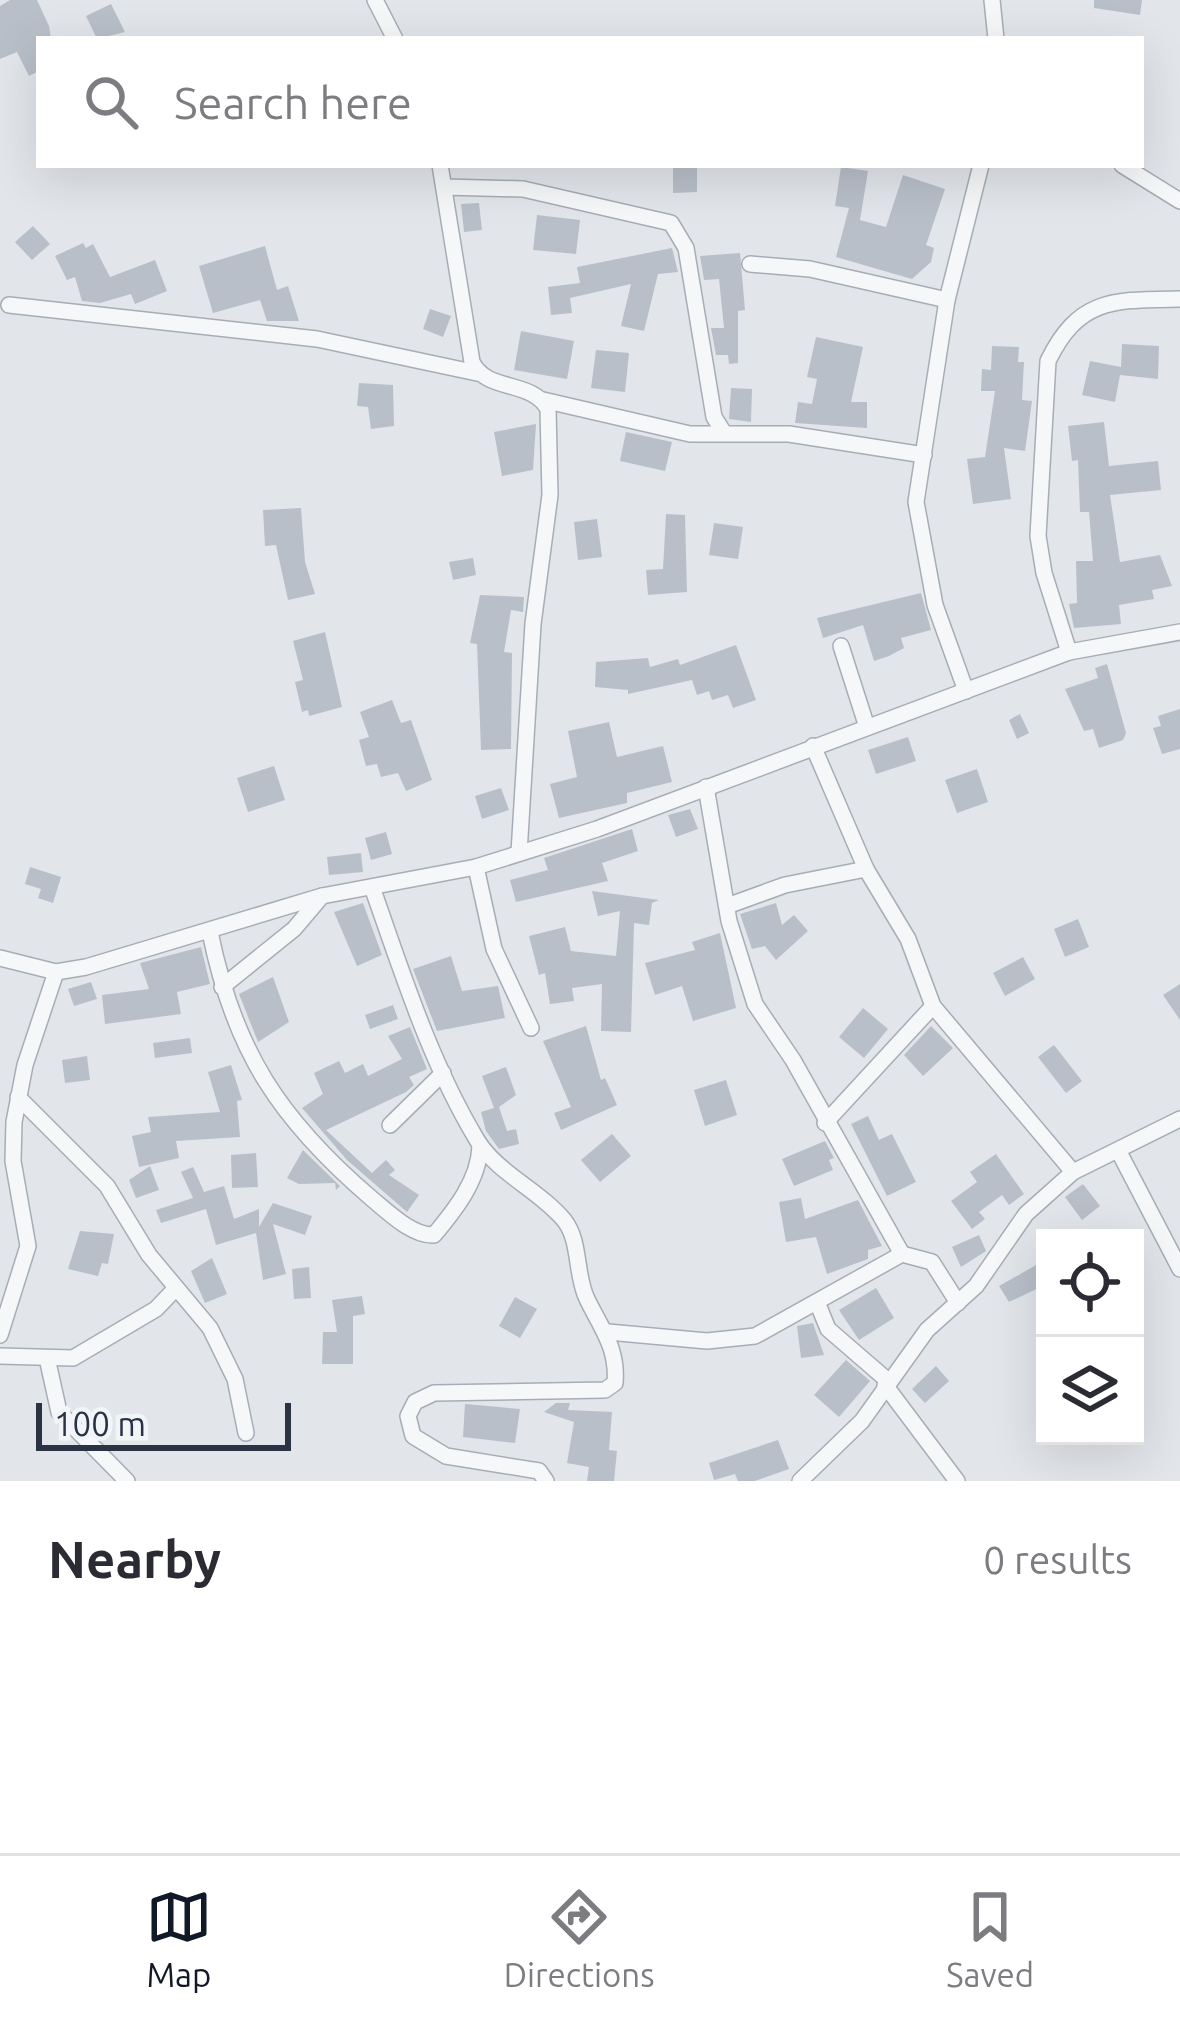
<!DOCTYPE html>
<html lang="en">
<head>
<meta charset="utf-8">
<style>
	:root { --surface:#fff; --page:#f2f2f3; --text:#2b2b33; --muted:#7c7c81; --line:#e1e1e2; --accent:#111827 }
	body { margin:0; font-family:Ubuntu,sans-serif; background:var(--page); color:var(--text) }
	.controls { position:absolute; right:36px; bottom:36px; display:grid; overflow:hidden; border-radius:0px; box-shadow:0 12px 48px #0002 }
	.controls button { width:108px; height:108px; display:grid; place-items:center; padding:0; border:0; border-bottom:3px solid var(--line); background:var(--surface); color:var(--text); font:60px sans-serif }
	.scale { position:absolute; left:36px; bottom:30px; width:255px; box-sizing:border-box; padding-left:12px; border:6px solid #293344; border-top:0; font-size:33px; line-height:42px; white-space:nowrap; color:#293344; -webkit-text-stroke:9px #f2f5f8; paint-order:stroke }
	.list { margin:0; padding:0; list-style:none }
	h2 { display:flex; justify-content:space-between; align-items:center; height:156px; margin:0; padding:0 48px; font-size:51px }
	h2 small { font-size:39px; font-weight:400; color:var(--muted) }
	.icon { flex:none; width:66px; height:66px; fill:none; stroke:currentColor; stroke-width:2; stroke-linecap:round; stroke-linejoin:round }
	.map { position:relative; flex:none; width:1180px; height:1481px; overflow:hidden }
	.search { position:absolute; background:var(--surface); box-shadow:0 12px 48px #0002; left:36px; right:36px; top:36px; height:132px; display:flex; align-items:center; gap:30px; box-sizing:border-box; padding:0 42px; border-radius:0px; color:var(--muted); font-size:45px }
	.sheet { height:372px; background:var(--surface) }
	nav { display:flex; justify-content:space-around; align-items:center; box-sizing:border-box; height:168px; border-top:3px solid var(--line); background:var(--surface); font-size:33px; color:var(--muted) }
	nav a { display:grid; justify-items:center; gap:6px }
	nav .on { color:var(--accent) }
	.map>svg:first-child { display:block }
</style>
</head>
<body>
<div class="map">
<svg width="1180" height="1481" viewBox="0 0 1180 1481">
	<rect width="100%" height="100%" fill="#e2e6eb"/>
	<g fill="#b9bfc9">
		<polygon points="10,0 37,0 49,26 51,39 39,39 39,71 29,76 17,52 0,59 0,6"/>
		<polygon points="1094,0 1142,0 1140,15 1094,8"/>
		<polygon points="111,4 125,32 97,39 86,16"/>
		<polygon points="673,165 697,165 697,192 673,193"/>
		<polygon points="841,167 868,171 860,220 886,227 903,175 945,189 926,245 934,248 931,262 912,279 836,257 849,208 835,206"/>
		<polygon points="479,203 482,230 464,232 461,204"/>
		<polygon points="537,215 580,220 576,254 533,250"/>
		<polygon points="33,226 50,244 32,260 15,242"/>
		<polygon points="83,243 86,248 93,244 110,277 155,260 167,291 135,304 131,294 100,303 82,301 75,277 67,280 55,256"/>
		<polygon points="265,246 277,290 288,286 299,321 267,321 260,300 213,313 199,266"/>
		<polygon points="672,248 678,272 658,274 644,331 621,326 631,284 570,298 572,313 551,315 548,287 580,283 577,267"/>
		<polygon points="740,253 745,310 738,311 738,363 729,364 728,355 716,355 711,328 724,328 719,279 704,280 700,256"/>
		<polygon points="430,309 451,316 443,337 423,329"/>
		<polygon points="521,331 574,341 567,379 514,370"/>
		<polygon points="816,337 863,347 851,402 867,402 867,428 795,423 798,402 812,404 817,379 807,377"/>
		<polygon points="1122,344 1159,346 1158,379 1120,375 1115,402 1082,395 1090,361 1121,367"/>
		<polygon points="992,346 1019,347 1018,362 1024,362 1022,400 1032,401 1025,451 1004,448 1011,499 973,504 967,459 985,457 995,391 981,391 982,369 991,370"/>
		<polygon points="596,350 629,353 625,392 591,388"/>
		<polygon points="359,383 393,385 394,426 371,429 368,407 357,406"/>
		<polygon points="731,388 752,389 751,422 729,419"/>
		<polygon points="1104,422 1109,466 1158,461 1161,490 1110,495 1120,562 1160,555 1172,586 1152,590 1154,599 1119,605 1121,624 1074,628 1069,604 1077,603 1076,561 1093,561 1089,512 1080,512 1078,460 1072,461 1068,426"/>
		<polygon points="536,424 533,470 502,476 494,432"/>
		<polygon points="626,432 672,442 665,471 620,461"/>
		<polygon points="301,508 305,562 315,594 288,600 276,545 265,546 263,510"/>
		<polygon points="666,514 685,515 687,592 648,595 646,570 663,569"/>
		<polygon points="597,519 602,557 578,560 574,522"/>
		<polygon points="714,523 743,527 738,559 709,555"/>
		<polygon points="473,558 476,575 453,580 449,562"/>
		<polygon points="921,593 931,630 901,638 904,648 889,656 874,661 863,625 823,638 817,618"/>
		<polygon points="480,595 524,597 523,612 511,610 504,652 512,653 511,749 481,750 477,644 470,643"/>
		<polygon points="325,632 342,707 309,716 308,710 302,712 295,682 303,680 293,641"/>
		<polygon points="736,645 756,700 733,708 728,695 712,700 709,691 697,695 692,680 628,694 628,690 595,687 596,662 648,658 650,667 678,659 680,665"/>
		<polygon points="1107,664 1126,733 1123,740 1099,748 1093,729 1084,731 1065,689 1098,678 1095,668"/>
		<polygon points="392,700 401,723 411,720 432,780 406,791 398,773 381,777 377,764 366,766 359,740 369,737 360,712"/>
		<polygon points="1180,709 1180,749 1162,754 1153,728 1161,726 1158,716"/>
		<polygon points="1020,714 1029,733 1017,739 1009,720"/>
		<polygon points="609,722 617,757 663,746 672,782 627,793 627,803 559,818 550,784 577,777 568,731"/>
		<polygon points="908,737 916,761 876,774 868,750"/>
		<polygon points="274,766 285,800 248,812 237,778"/>
		<polygon points="977,769 988,802 957,813 945,780"/>
		<polygon points="501,788 509,810 482,819 475,796"/>
		<polygon points="690,809 698,829 676,837 668,815"/>
		<polygon points="632,829 638,851 602,863 608,881 516,902 510,880 548,870 544,858"/>
		<polygon points="386,832 392,854 371,860 365,838"/>
		<polygon points="361,853 363,872 329,875 327,857"/>
		<polygon points="30,867 61,877 53,903 38,898 41,889 25,884"/>
		<polygon points="592,891 659,900 652,903 649,925 634,923 631,1032 601,1031 602,984 572,988 574,1001 550,1004 545,973 539,975 529,936 565,927 571,951 616,956 620,911 598,916"/>
		<polygon points="363,903 382,955 357,966 334,912"/>
		<polygon points="776,903 782,925 794,915 808,931 776,960 765,946 752,949 740,914"/>
		<polygon points="1078,919 1089,947 1065,957 1054,929"/>
		<polygon points="720,933 736,1008 693,1021 682,986 655,995 645,963 695,950 692,942"/>
		<polygon points="201,947 210,984 177,992 181,1014 105,1024 102,995 149,989 140,963"/>
		<polygon points="451,956 462,991 498,986 505,1018 437,1031 413,969"/>
		<polygon points="1023,957 1035,979 1005,996 993,973"/>
		<polygon points="273,977 289,1022 258,1042 239,994"/>
		<polygon points="91,982 97,999 74,1006 68,989"/>
		<polygon points="1180,984 1180,1020 1163,995"/>
		<polygon points="393,1005 398,1019 370,1029 365,1015"/>
		<polygon points="863,1008 888,1029 864,1058 839,1037"/>
		<polygon points="586,1026 601,1080 605,1078 617,1105 561,1130 554,1113 571,1107 543,1041"/>
		<polygon points="931,1026 953,1048 923,1076 904,1055"/>
		<polygon points="410,1027 427,1069 409,1077 414,1085 406,1092 326,1130 372,1173 386,1160 395,1170 389,1175 419,1195 407,1212 347,1160 302,1108 323,1094 314,1073 339,1061 345,1073 363,1064 368,1076 402,1059 388,1036"/>
		<polygon points="190,1038 192,1053 155,1058 153,1043"/>
		<polygon points="1054,1045 1082,1081 1066,1093 1038,1057"/>
		<polygon points="87,1056 90,1080 65,1083 62,1060"/>
		<polygon points="231,1065 242,1100 237,1101 240,1137 176,1141 179,1158 139,1167 132,1136 151,1132 148,1117 220,1112 208,1072"/>
		<polygon points="506,1067 516,1095 499,1107 507,1131 516,1129 519,1144 499,1149 486,1131 481,1112 494,1108 482,1076"/>
		<polygon points="726,1080 737,1115 705,1126 694,1090"/>
		<polygon points="868,1116 879,1140 892,1134 916,1182 887,1196 851,1124"/>
		<polygon points="612,1134 631,1156 600,1182 581,1160"/>
		<polygon points="825,1141 834,1158 829,1160 833,1170 794,1186 782,1159"/>
		<polygon points="303,1150 340,1186 336,1190 335,1183 299,1184 287,1178"/>
		<polygon points="256,1153 258,1187 232,1188 231,1155"/>
		<polygon points="996,1154 1024,1194 1009,1205 1002,1195 979,1212 985,1219 972,1229 951,1201 977,1182 970,1172"/>
		<polygon points="150,1166 159,1190 136,1198 129,1180"/>
		<polygon points="193,1167 204,1192 224,1186 234,1219 259,1209 259,1227 273,1203 312,1216 305,1235 273,1224 286,1274 263,1280 256,1233 216,1245 206,1209 161,1223 156,1210 193,1198 181,1172"/>
		<polygon points="1083,1184 1100,1206 1082,1220 1065,1197"/>
		<polygon points="801,1198 805,1219 858,1200 882,1246 868,1250 868,1259 827,1274 816,1237 786,1242 779,1202"/>
		<polygon points="80,1231 114,1234 108,1264 102,1263 98,1276 68,1269"/>
		<polygon points="979,1235 986,1251 961,1267 952,1247"/>
		<polygon points="212,1258 227,1294 205,1303 191,1271"/>
		<polygon points="1045,1260 1045,1285 1009,1302 999,1286"/>
		<polygon points="309,1267 311,1298 294,1299 292,1269"/>
		<polygon points="876,1288 894,1318 859,1340 839,1310"/>
		<polygon points="362,1296 365,1314 353,1316 353,1364 322,1364 323,1332 337,1332 332,1300"/>
		<polygon points="515,1297 537,1309 520,1338 499,1326"/>
		<polygon points="813,1323 824,1355 801,1358 797,1326"/>
		<polygon points="846,1360 870,1381 839,1417 814,1395"/>
		<polygon points="936,1366 949,1381 925,1403 912,1389"/>
		<polygon points="556,1403 570,1403 568,1410 612,1412 609,1450 617,1451 614,1481 587,1481 589,1467 567,1463 574,1422 544,1412"/>
		<polygon points="465,1404 520,1409 515,1443 463,1437"/>
		<polygon points="778,1440 789,1469 755,1481 738,1481 735,1474 714,1480 709,1463"/>
	</g>
	<g fill="none" stroke-linecap="round" stroke-linejoin="round">
		<g stroke="#a7adb6" stroke-width="18">
			<g id="street">
				<polyline points="375,0 395,39"/>
				<polyline points="992,0 996,39"/>
				<path d="M440 165 472 362C487 393 531 379 548 409L550 495 533 624 519 853"/>
				<polyline points="1122,165 1180,201"/>
				<polyline points="444,187 523,189 671,223 686,248 714,417 724,433"/>
				<polyline points="750,264 810,269 947,300"/>
				<polyline points="9,305 317,339 477,373"/>
				<polyline points="543,400 690,434 789,434 924,455"/>
				<polyline points="841,646 866,724"/>
				<path d="M1069 652 1044 573 1038 536 1048 361C1079 297 1115 300 1180 299"/>
				<polyline points="966,691 935,605 916,502 947,300 981,165"/>
				<polyline points="813,746 866,869 908,939 933,1006 1073,1172"/>
				<polyline points="706,787 729,921 755,1004 793,1060 902,1254 932,1262 958,1303"/>
				<polyline points="476,867 494,949 531,1028"/>
				<path d="M372 887C402 972 430 1062 477 1140 496 1172 540 1191 564 1220 581 1241 575 1275 587 1299 601 1328 618 1348 615 1383L605 1390 434 1393 415 1402 408 1416 413 1436 446 1456 539 1471 546 1481"/>
				<polyline points="727,906 785,885 866,869"/>
				<path d="M210 932C234 1051 280 1120 371 1198 388 1212 412 1236 434 1235 455 1210 479 1180 480 1146"/>
				<polyline points="0,958 56,972 86,967 322,896 476,867 597,829 1069,652 1180,632"/>
				<polyline points="222,987 294,929 322,896"/>
				<polyline points="18,1097 107,1186 149,1255 210,1328 235,1379 246,1433"/>
				<polyline points="825,1123 933,1006"/>
				<polyline points="390,1125 443,1073"/>
				<polyline points="1119,1152 1180,1269"/>
				<polyline points="817,1302 828,1329 887,1380"/>
				<polyline points="608,1332 707,1341 755,1336 902,1254"/>
				<polyline points="0,1335 28,1246 13,1161 14,1122 25,1065 56,972"/>
				<polyline points="0,1356 73,1358 156,1309 176,1288"/>
				<polyline points="47,1358 59,1412 127,1481"/>
				<polyline points="885,1385 957,1481"/>
				<polyline points="800,1481 862,1421 927,1330 976,1286 1026,1214 1073,1172 1180,1119"/>
			</g>
		</g>
		<use href="#street" stroke="#f6f7f9" stroke-width="15"/>
	</g>
</svg>
<div class="controls">
<button><svg class="icon" aria-label="locate" viewBox="0 0 24 24"><circle cx="12" cy="12" r="6"/><path d="M12 2v4M12 18v4M2 12h4M18 12h4"/></svg></button>
<button><svg class="icon" aria-label="layers" viewBox="0 0 24 24"><path d="M12 4l9 5-9 5-9-5zM3 14l9 5 9-5"/></svg></button>
</div>
<div class="scale">100 m</div>
<div class="search"><svg class="icon" aria-label="search" viewBox="0 0 24 24"><circle cx="10" cy="10" r="6"/><path d="M15 15l6 6"/></svg>Search here</div>
</div>
<section class="sheet">
<h2>Nearby<small>0 results</small></h2>
<ul class="list">
</ul>
</section>
<nav>
<a class="on"><svg class="icon" aria-label="map" viewBox="0 0 24 24"><path d="M3 6l6-2 6 2 6-2v14l-6 2-6-2-6 2zM9 4v14M15 6v14"/></svg>Map</a>
<a><svg class="icon" aria-label="directions" viewBox="0 0 24 24"><path d="M12 3l9 9-9 9-9-9zM9 14v-3h6M13 9l2 2-2 2"/></svg>Directions</a>
<a><svg class="icon" aria-label="saved" viewBox="0 0 24 24"><path d="M7 4h10v16l-5-4-5 4z"/></svg>Saved</a>
</nav>
</body>
</html>
